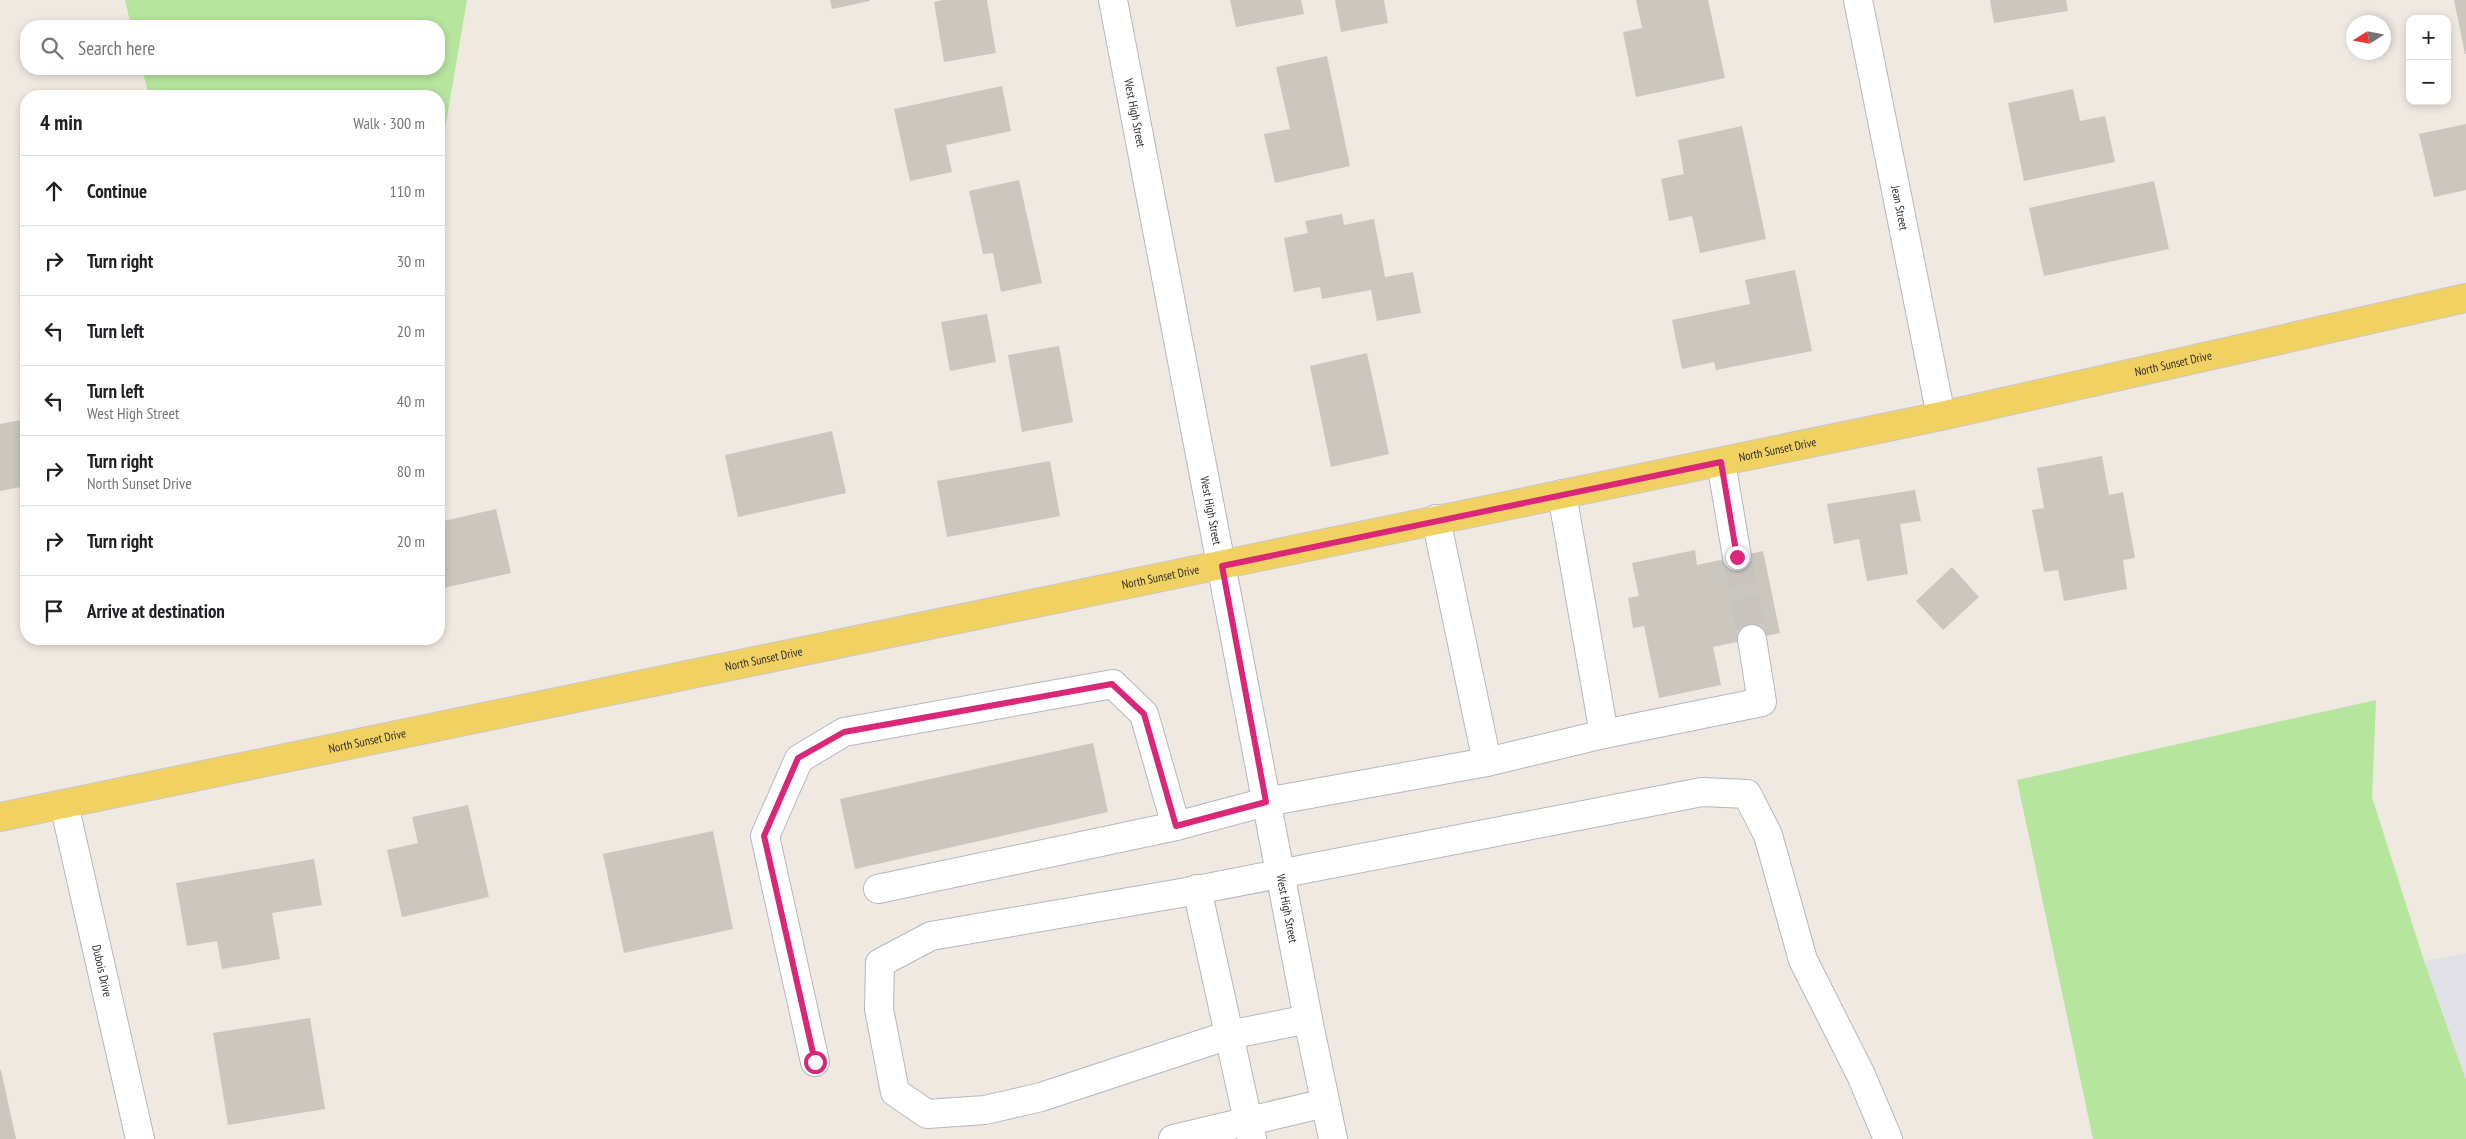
<!DOCTYPE html>
<html lang="en">
<head>
<meta charset="utf-8">
<style>
	:root { --surface:#fff; --page:#f2f2f2; --text:#202124; --muted:#757577; --line:#e0e0e0 }
	body { margin:0; font-family:"PT Sans Narrow",sans-serif; background:var(--page); color:var(--text) }
	.controls { position:absolute; right:15px; top:15px; display:grid; overflow:hidden; border-radius:10px; box-shadow:0 2px 8px #0003 }
	.controls button { width:45px; height:45px; display:grid; place-items:center; padding:0; border:0; border-bottom:1px solid var(--line); background:var(--surface); color:var(--text); font:25px sans-serif }
	.compass { position:absolute; left:2346px; top:15px; width:45px; height:45px; border-radius:50%; background:var(--surface); box-shadow:0 2px 8px #0003; rotate:259deg }
	.stop { position:absolute; width:15px; height:15px; margin:-11px; border:4px solid #db2777; border-radius:50%; background:#fff }
	.stop.end { background:#db2777; border-color:#fff; box-shadow:0 1px 5px #0008 }
	.list { margin:0; padding:0; list-style:none }
	h2 { display:flex; justify-content:space-between; align-items:center; height:65px; margin:0; padding:0 20px; font-size:21px }
	h2 small { font-size:16px; font-weight:400; color:var(--muted) }
	.list li { display:grid; grid-template-columns:32px 1fr auto; gap:15px; align-items:center; box-sizing:border-box; height:70px; padding:0 20px; border-top:1px solid var(--line) }
	.list b { display:block; font-size:19px; white-space:nowrap }
	.list p { margin:0; font-size:16px; white-space:nowrap; color:var(--muted) }
	.list em { font-size:16px; font-style:normal; color:var(--muted) }
	.icon { flex:none; width:28px; height:28px; fill:none; stroke:currentColor; stroke-width:2; stroke-linecap:round; stroke-linejoin:round }
	.map { position:relative; flex:none; width:2466px; height:1139px; overflow:hidden }
	.search { position:absolute; background:var(--surface); box-shadow:0 2px 8px #0003; left:20px; top:20px; width:425px; height:55px; display:flex; align-items:center; gap:12px; box-sizing:border-box; padding:0 18px; border-radius:20px; color:var(--muted); font-size:19px }
	.panel { position:absolute; background:var(--surface); box-shadow:0 2px 8px #0003; left:20px; top:90px; width:425px; height:555px; border-radius:20px }
	.map>svg:first-child { display:block }
</style>
</head>
<body>
<div class="map">
<svg width="2466" height="1139" viewBox="0 0 2466 1139">
	<rect width="100%" height="100%" fill="#efe9e1"/>
	<polygon fill="#e3e1e8" points="2466,953 2466,1080 2424,961"/>
	<g fill="#b6e59e">
		<polygon points="125,0 467,0 439,164 439,96 149,96 142,69 439,69 439,26 131,26"/>
		<polygon points="2376,700 2372,797 2424,961 2466,1080 2466,1139 2093,1139 2017,780"/>
	</g>
	<g fill="#cbc7bf">
		<polygon points="830,0 870,0 870,1 832,9"/>
		<polygon points="943,0 987,0 996,53 944,62 934,2"/>
		<polygon points="1230,0 1301,0 1304,14 1236,27"/>
		<polygon points="1335,0 1384,0 1388,23 1341,32"/>
		<polygon points="1636,0 1708,0 1725,78 1636,97 1623,32 1642,28"/>
		<polygon points="1990,0 2066,0 2068,11 1994,23"/>
		<polygon points="2454,0 2466,0 2466,54 2465,54"/>
		<polygon points="1327,56 1350,166 1275,183 1264,134 1290,129 1276,67"/>
		<polygon points="1002,86 1011,131 946,145 952,172 910,181 894,109"/>
		<polygon points="2073,89 2080,121 2105,116 2115,162 2024,181 2008,103"/>
		<polygon points="2466,124 2466,190 2434,197 2419,134"/>
		<polygon points="1742,126 1766,239 1700,253 1692,216 1669,221 1661,179 1684,174 1678,140"/>
		<polygon points="1019,180 1042,283 1001,292 993,253 983,254 969,191"/>
		<polygon points="2154,181 2169,249 2044,276 2029,208"/>
		<polygon points="1342,214 1344,225 1374,219 1385,277 1413,272 1421,313 1377,321 1371,290 1322,299 1320,287 1294,292 1284,238 1308,233 1305,221"/>
		<polygon points="1795,270 1812,351 1716,370 1714,362 1682,369 1672,320 1750,304 1745,280"/>
		<polygon points="987,314 996,362 950,371 941,322"/>
		<polygon points="1059,346 1073,422 1022,432 1008,355"/>
		<polygon points="1367,353 1389,454 1331,467 1310,366"/>
		<polygon points="26,419 26,486 0,491 0,424"/>
		<polygon points="832,431 846,493 738,517 725,455"/>
		<polygon points="2102,456 2109,495 2123,492 2135,558 2123,560 2127,589 2064,601 2058,570 2044,572 2032,510 2044,508 2037,468"/>
		<polygon points="1050,461 1060,516 947,537 937,481"/>
		<polygon points="1915,490 1921,521 1900,524 1908,574 1867,581 1859,539 1834,544 1827,504"/>
		<polygon points="496,509 511,573 439,589 439,522"/>
		<polygon points="1695,550 1697,565 1763,551 1780,633 1713,647 1721,685 1659,698 1644,626 1633,628 1628,598 1639,596 1632,563"/>
		<polygon points="1952,567 1979,597 1943,630 1916,601"/>
		<polygon points="1093,743 1108,812 855,869 840,799"/>
		<polygon points="468,805 489,897 402,917 387,850 418,843 412,817"/>
		<polygon points="713,831 733,929 624,953 603,854"/>
		<polygon points="314,859 322,905 272,913 280,959 222,969 217,941 187,946 176,883"/>
		<polygon points="310,1018 325,1109 228,1125 213,1033"/>
		<polygon points="0,1070 1,1070 16,1139 0,1139"/>
	</g>
	<g fill="none" stroke-linecap="round" stroke-linejoin="round">
		<polyline stroke="#c8c4bd" stroke-width="28" stroke-dasharray="28 14" stroke-linecap="butt" points="1737,557 1752,639"/>
		<g stroke="#b4b7c1" stroke-width="30">
			<g id="minor">
				<path id="s1" d="M1113 0 1308 1019 1333 1139"/>
				<path id="s2" d="M1858 0 1941 416"/>
				<polyline points="1721,462 1737,557"/>
				<polyline points="1562,494 1604,734"/>
				<polyline points="1436,519 1487,762"/>
				<path id="s3" d="M64 804 140 1139"/>
				<polyline points="878,889 1176,826"/>
				<polyline points="1197,889 1252,1139"/>
				<polyline points="1308,1019 1229,1035 1041,1097 985,1110 927,1114 895,1092 879,1009 880,963 931,936 1181,893 1702,792 1747,794 1768,835 1803,960 1861,1075 1888,1139"/>
				<polyline points="815,1062 765,836 799,759 844,732 1113,684 1144,714 1176,826 1266,802 1487,762 1604,734 1762,702 1752,639"/>
				<polyline points="1173,1139 1325,1103"/>
			</g>
		</g>
		<g stroke="#c9c9c9" stroke-width="30">
			<g id="major">
				<path id="s4" d="M0 817 1941 416 2466 298"/>
			</g>
		</g>
		<use href="#minor" stroke="#fff" stroke-width="28"/>
		<use href="#major" stroke="#f2d163" stroke-width="28"/>
	</g>
	<g fill="none" stroke-linecap="round" stroke-linejoin="round">
		<polyline stroke="#db2777" stroke-width="6" points="815,1062 764,836 798,758 844,732 1112,684 1144,714 1176,826 1266,802 1222,566 1721,462 1737,557"/>
	</g>
	<g text-anchor="middle" stroke-width="5" stroke-linejoin="round" paint-order="stroke">
		<g font-size="12" fill="#2e2e2e" stroke="#fff">
			<text dy="4" stroke="none"><textPath href="#s1" startOffset="115">West High Street</textPath></text>
			<text dy="4" stroke="none"><textPath href="#s2" startOffset="212">Jean Street</textPath></text>
			<text dy="4" stroke="none"><textPath href="#s4" startOffset="2220">North Sunset Drive</textPath></text>
			<text dy="4" stroke="none"><textPath href="#s4" startOffset="1815">North Sunset Drive</textPath></text>
			<text dy="4" stroke="none"><textPath href="#s1" startOffset="520">West High Street</textPath></text>
			<text dy="4" stroke="none"><textPath href="#s4" startOffset="1185">North Sunset Drive</textPath></text>
			<text dy="4" stroke="none"><textPath href="#s4" startOffset="780">North Sunset Drive</textPath></text>
			<text dy="4" stroke="none"><textPath href="#s4" startOffset="375">North Sunset Drive</textPath></text>
			<text dy="4" stroke="none"><textPath href="#s1" startOffset="925">West High Street</textPath></text>
			<text dy="4" stroke="none"><textPath href="#s3" startOffset="171">Dubois Drive</textPath></text>
		</g>
	</g>
</svg>
<div class="controls">
<button>+</button>
<button>−</button>
</div>
<svg class="compass" viewBox="-18 -18 36 36"><path d="M0-13l5 13h-10z" fill="#e53935"/><path d="M0 13l5-13h-10z" fill="#757577"/></svg>
<div class="stop" style="left:815px;top:1062px"></div>
<div class="stop end" style="left:1737px;top:557px"></div>
<div class="search"><svg class="icon" aria-label="search" viewBox="0 0 24 24"><circle cx="10" cy="10" r="6"/><path d="M15 15l6 6"/></svg>Search here</div>
<section class="panel">
<h2>4 min<small>Walk · 300 m</small></h2>
<ul class="list">
<li><svg class="icon" aria-label="ahead" viewBox="0 0 24 24"><path d="M12 20V5M6 11l6-6 6 6"/></svg><div><b>Continue</b></div><em>110 m</em></li>
<li><svg class="icon" aria-label="right" viewBox="0 0 24 24"><path d="M7 20v-9h11M14 6l5 5-5 5"/></svg><div><b>Turn right</b></div><em>30 m</em></li>
<li><svg class="icon" aria-label="left" viewBox="0 0 24 24"><path d="M17 20v-9H6M10 6l-5 5 5 5"/></svg><div><b>Turn left</b></div><em>20 m</em></li>
<li><svg class="icon" aria-label="left" viewBox="0 0 24 24"><path d="M17 20v-9H6M10 6l-5 5 5 5"/></svg><div><b>Turn left</b><p>West High Street</p></div><em>40 m</em></li>
<li><svg class="icon" aria-label="right" viewBox="0 0 24 24"><path d="M7 20v-9h11M14 6l5 5-5 5"/></svg><div><b>Turn right</b><p>North Sunset Drive</p></div><em>80 m</em></li>
<li><svg class="icon" aria-label="right" viewBox="0 0 24 24"><path d="M7 20v-9h11M14 6l5 5-5 5"/></svg><div><b>Turn right</b></div><em>20 m</em></li>
<li><svg class="icon" aria-label="arrive" viewBox="0 0 24 24"><path d="M6 21V4h12l-3 4 3 4H6"/></svg><div><b>Arrive at destination</b></div></li>
</ul>
</section>
</div>
</body>
</html>
